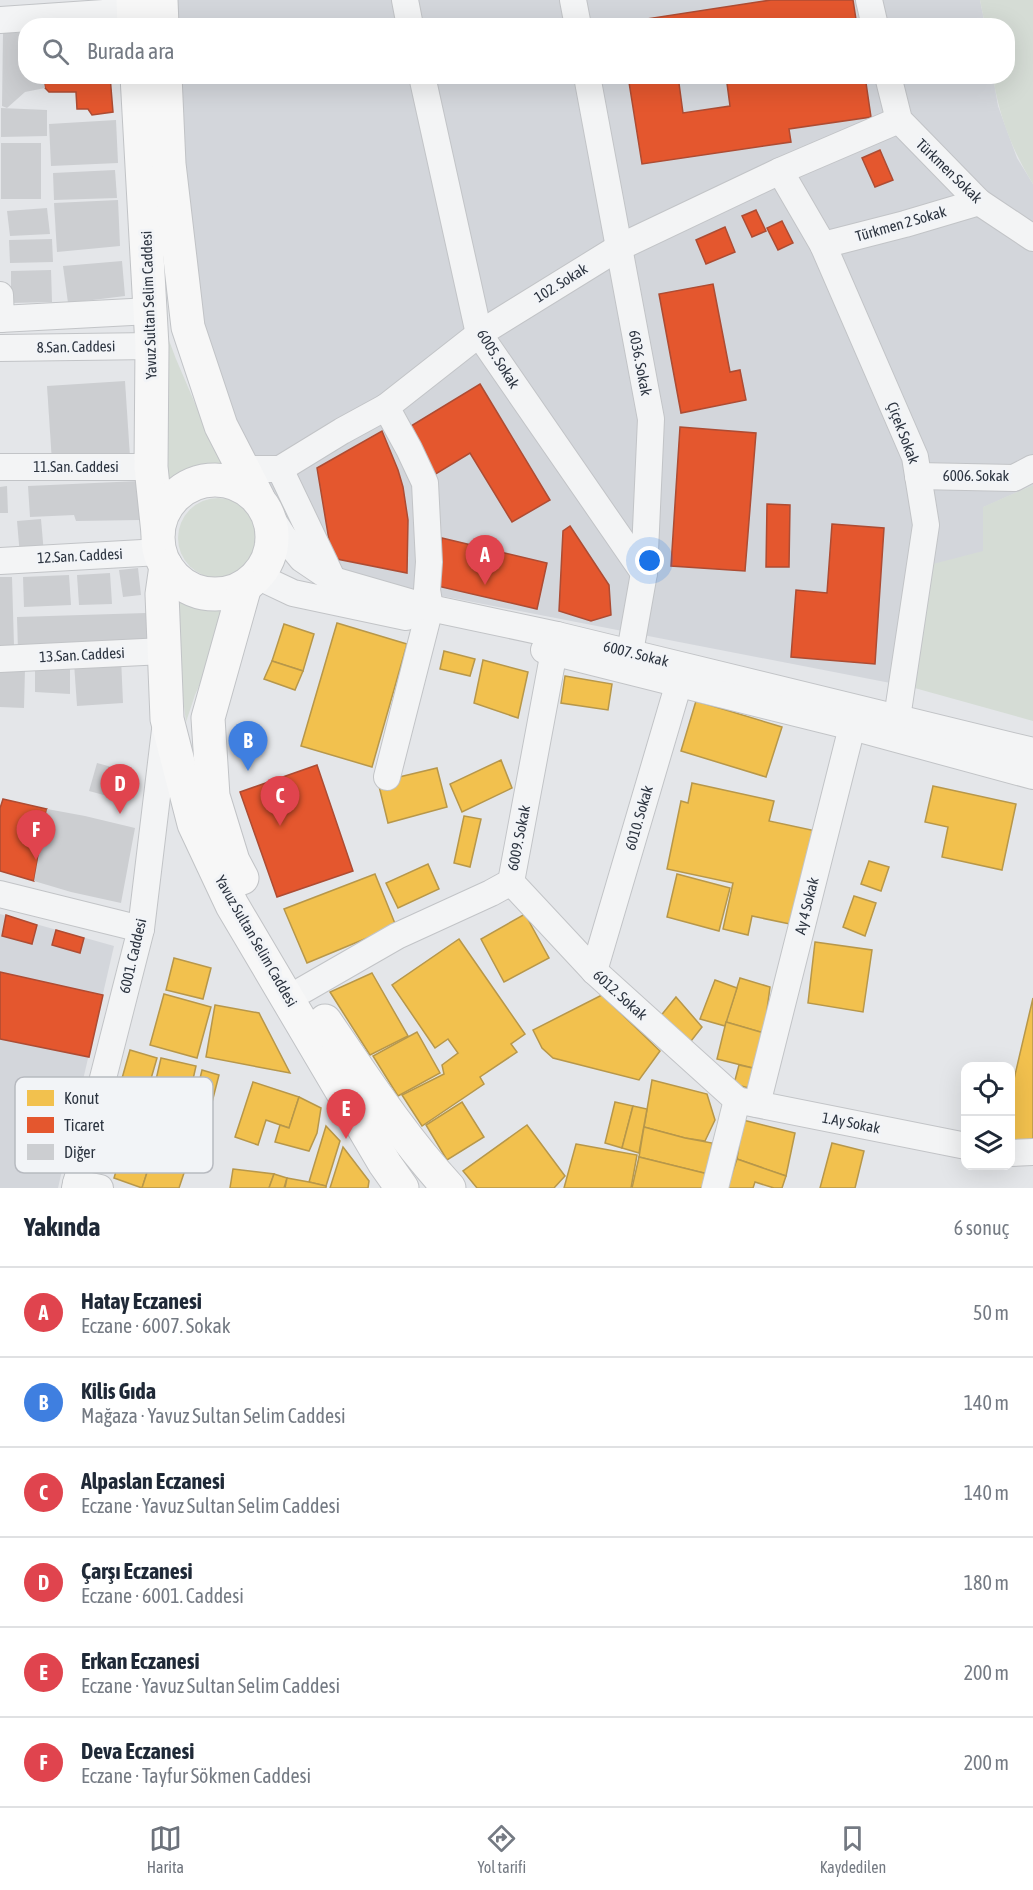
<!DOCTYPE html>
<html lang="tr">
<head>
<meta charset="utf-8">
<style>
	:root { --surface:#fff; --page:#f6f6f7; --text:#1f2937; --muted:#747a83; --line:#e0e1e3; --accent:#6c727b }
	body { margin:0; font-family:"Asap Condensed",sans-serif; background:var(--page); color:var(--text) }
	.controls { position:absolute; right:18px; bottom:18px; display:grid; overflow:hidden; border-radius:12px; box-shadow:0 6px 24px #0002 }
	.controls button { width:54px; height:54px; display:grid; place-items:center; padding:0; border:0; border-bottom:2px solid var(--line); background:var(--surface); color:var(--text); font:30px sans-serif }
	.you { position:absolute; left:650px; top:561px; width:21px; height:21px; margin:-15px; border:4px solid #fff; border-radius:50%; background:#1a73e8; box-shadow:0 0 0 9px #1a73e833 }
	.badge { display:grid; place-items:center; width:39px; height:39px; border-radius:50%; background:var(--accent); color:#fff; font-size:20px; font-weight:700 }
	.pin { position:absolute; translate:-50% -50px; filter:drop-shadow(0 2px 3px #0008) }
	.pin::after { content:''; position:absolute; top:32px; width:21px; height:18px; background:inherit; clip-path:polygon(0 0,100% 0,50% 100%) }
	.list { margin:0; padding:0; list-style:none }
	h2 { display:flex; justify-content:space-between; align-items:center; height:78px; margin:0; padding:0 24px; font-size:26px }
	h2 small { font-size:20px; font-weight:400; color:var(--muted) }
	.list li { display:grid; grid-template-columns:39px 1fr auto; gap:18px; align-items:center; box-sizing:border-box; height:90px; padding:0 24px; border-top:2px solid var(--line) }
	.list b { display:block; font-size:22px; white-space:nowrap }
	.list p { margin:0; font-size:20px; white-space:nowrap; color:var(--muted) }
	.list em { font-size:20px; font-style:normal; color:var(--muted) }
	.icon { flex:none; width:33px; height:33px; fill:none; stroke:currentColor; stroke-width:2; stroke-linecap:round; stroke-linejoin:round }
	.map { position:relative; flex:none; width:1033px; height:1188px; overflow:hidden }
	.search { position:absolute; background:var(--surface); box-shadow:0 6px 24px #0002; left:18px; right:18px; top:18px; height:66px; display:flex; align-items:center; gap:15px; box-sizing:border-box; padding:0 21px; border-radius:24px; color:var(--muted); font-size:22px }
	.sheet { height:618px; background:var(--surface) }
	nav { display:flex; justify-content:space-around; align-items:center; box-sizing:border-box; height:84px; border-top:2px solid var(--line); background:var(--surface); font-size:16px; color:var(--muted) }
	nav a { display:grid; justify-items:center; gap:3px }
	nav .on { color:var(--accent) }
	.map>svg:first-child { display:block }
</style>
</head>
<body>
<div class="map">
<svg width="1033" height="1188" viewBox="0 0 1033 1188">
	<rect width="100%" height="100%" fill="#e4e6e9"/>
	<g fill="#d3d6db">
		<polygon points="165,0 980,0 985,25 166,26"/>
		<polygon points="169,77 993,77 998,106 1017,158 1033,184 1033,485 984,507 983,551 911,687 344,577 303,549 265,490 179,292"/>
		<polygon points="0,914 114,946 58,1188 0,1188"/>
	</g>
	<g fill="#d5dcd5">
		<path d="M980 0H1033V184C1012 150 999 116 993 77L1008 76V26L985 25Z"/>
		<path d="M150 290 176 359 209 436 231 466C214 473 196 474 180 482 175 485 170 489 164 493Z"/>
		<polygon points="1033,485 1033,721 911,687 929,565 983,551 983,507"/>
		<circle cx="218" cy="538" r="40"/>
		<polygon points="169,589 191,602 212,606 234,605 195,695 186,722"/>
	</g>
	<g fill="#f2c14e" stroke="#b7974a" stroke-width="1.5">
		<polygon points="337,623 407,644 372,767 301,746"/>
		<polygon points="284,624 314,634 303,671 272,661"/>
		<polygon points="444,651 475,659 470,676 440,669"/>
		<polygon points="483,660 528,672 518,718 474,703"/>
		<polygon points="272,661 303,671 295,690 264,679"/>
		<polygon points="565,676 612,684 608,710 561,703"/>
		<polygon points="696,701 782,727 766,777 681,751"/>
		<polygon points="501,760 512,788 462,812 450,784"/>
		<polygon points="437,768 447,807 388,823 378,782"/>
		<polygon points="692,783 774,801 769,821 830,834 799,926 752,916 748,935 723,929 733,883 667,869 681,801 688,803"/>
		<polygon points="933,786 1016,804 1002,870 942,857 948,827 925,822"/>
		<polygon points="464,816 481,819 470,867 454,863"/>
		<polygon points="869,861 889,867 881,891 861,884"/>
		<polygon points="428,864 439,889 398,908 386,883"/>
		<polygon points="375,874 396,926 307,963 284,909"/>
		<polygon points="677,874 730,888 719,931 667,917"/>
		<polygon points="854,896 876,903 865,936 843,927"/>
		<polygon points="525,914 549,958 504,982 481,939"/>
		<polygon points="459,939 525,1034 511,1044 517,1052 480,1077 484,1084 422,1126 402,1095 444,1074 442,1065 458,1053 448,1039 435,1048 392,985"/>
		<polygon points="815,942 872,950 863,1012 808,1003"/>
		<polygon points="174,958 211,968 203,999 166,990"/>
		<polygon points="372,973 408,1036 370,1055 330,992"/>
		<polygon points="740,978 770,987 764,1033 726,1022"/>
		<polygon points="715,980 737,988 725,1026 700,1019"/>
		<polygon points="164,994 211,1007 197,1058 150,1045"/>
		<polygon points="602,995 660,1051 639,1080 553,1058 542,1048 533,1030"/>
		<polygon points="676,997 702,1027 688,1045 659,1018"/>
		<polygon points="1033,998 1033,1147 1010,1141 1010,1096"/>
		<polygon points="215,1005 259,1013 290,1073 206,1057"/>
		<polygon points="726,1022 764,1033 757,1069 717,1059"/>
		<polygon points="417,1032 440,1073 398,1096 373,1056"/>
		<polygon points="130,1050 157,1058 146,1096 119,1089"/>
		<polygon points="161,1058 196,1066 187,1106 152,1097"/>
		<polygon points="739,1065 757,1069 752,1089 734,1084"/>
		<polygon points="202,1070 219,1075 200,1149 184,1145"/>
		<polygon points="652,1080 707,1094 715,1120 705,1141 685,1138 644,1127"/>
		<polygon points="253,1082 299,1097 289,1128 266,1120 258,1145 235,1137"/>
		<polygon points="299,1097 321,1108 317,1133 309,1151 275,1142 280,1125 289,1128"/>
		<polygon points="462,1102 484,1137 447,1160 426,1125"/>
		<polygon points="615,1102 633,1106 622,1148 605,1143"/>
		<polygon points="633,1106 647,1109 639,1153 622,1148"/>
		<polygon points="743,1120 795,1133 786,1176 737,1159"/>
		<polygon points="527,1125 565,1176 554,1188 477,1188 463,1171"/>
		<polygon points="326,1126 340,1141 326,1186 309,1182"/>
		<polygon points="644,1127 685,1138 712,1143 708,1174 639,1157"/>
		<polygon points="125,1141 154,1151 142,1188 114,1178"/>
		<polygon points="832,1143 864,1151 855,1188 820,1188"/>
		<polygon points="576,1144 637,1155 631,1188 564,1188"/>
		<polygon points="343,1147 369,1181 368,1188 330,1188"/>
		<polygon points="154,1151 189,1158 179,1188 142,1188"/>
		<polygon points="639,1157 708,1174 705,1188 632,1188"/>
		<polygon points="737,1159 786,1176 782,1188 774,1188 755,1182 753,1188 727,1188"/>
		<polygon points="233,1169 274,1174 269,1188 230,1188"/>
		<polygon points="274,1174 287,1178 284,1188 269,1188"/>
		<polygon points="287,1178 309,1182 326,1186 326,1188 285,1188"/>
	</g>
	<g fill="#e4572e" stroke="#ad4c33" stroke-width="1.5">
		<polygon points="771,0 853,0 857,26 621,26 620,23"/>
		<polygon points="43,76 110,76 113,112 92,115 88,109 77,109 76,92 49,92 45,88"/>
		<polygon points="628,76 678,76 683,113 730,106 726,76 782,76 783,82 815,76 865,76 871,117 789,129 791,142 642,164"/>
		<polygon points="880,150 893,180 875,187 862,158"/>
		<polygon points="756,210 766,231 752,237 742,216"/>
		<polygon points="782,221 793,243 778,250 767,228"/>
		<polygon points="725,227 735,252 706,264 696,240"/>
		<polygon points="713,284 730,372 740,370 746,400 681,413 659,294"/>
		<polygon points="480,384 550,500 512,522 470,453 434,475 406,429"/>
		<polygon points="680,427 756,433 745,571 671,566"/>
		<polygon points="382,431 398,470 403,487 408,520 407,573 332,558 317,468"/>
		<polygon points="767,504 790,505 789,567 766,567"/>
		<polygon points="832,524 884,528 875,664 791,657 796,590 827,593"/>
		<polygon points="570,526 609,585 611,615 591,621 559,611 563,531"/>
		<polygon points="442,538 547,563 537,609 433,585"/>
		<polygon points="317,765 353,871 277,897 240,792"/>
		<polygon points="3,799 47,809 34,881 0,871 0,808"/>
		<polygon points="6,915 37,925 32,944 2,936"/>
		<polygon points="56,930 84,938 80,953 52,945"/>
		<polygon points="0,972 103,995 89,1057 0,1039"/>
	</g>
	<g fill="#ccced1">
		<polygon points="3,33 26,33 26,76 43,76 45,88 25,92 7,108 2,106"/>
		<polygon points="1,108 47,110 47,136 1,137"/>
		<polygon points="116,120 118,163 51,166 49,124"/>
		<rect x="1" y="143" width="40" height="56"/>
		<polygon points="115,170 117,198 54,200 53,173"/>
		<polygon points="118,200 120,246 57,252 54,203"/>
		<polygon points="47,208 50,234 10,236 7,211"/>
		<polygon points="52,239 53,262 10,263 9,240"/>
		<polygon points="122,261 125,296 68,303 63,266"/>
		<polygon points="51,270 52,302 11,303 11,271"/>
		<polygon points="125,381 130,457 52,462 47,386"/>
		<polygon points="139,481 140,520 76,521 74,515 30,517 28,486"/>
		<polygon points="7,486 8,513 0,513 0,487"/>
		<polygon points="41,519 44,554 20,556 17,521"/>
		<polygon points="138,568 141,595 123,597 119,570"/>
		<polygon points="110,573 112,604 79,605 77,575"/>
		<polygon points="69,575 71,605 24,607 23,577"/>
		<polygon points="0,577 12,577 14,646 0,646"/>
		<polygon points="146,613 147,648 18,651 17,617"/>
		<polygon points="121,658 123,703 77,706 74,663"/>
		<polygon points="35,664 70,664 70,694 35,692"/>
		<polygon points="0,668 25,669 24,708 0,707"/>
		<polygon points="97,763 130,772 122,800 89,791"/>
		<polygon points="47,809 85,816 135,828 121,903 71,892 34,881"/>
	</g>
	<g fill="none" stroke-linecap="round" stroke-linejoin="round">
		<g stroke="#c2c4c7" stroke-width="28">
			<g id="minor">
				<polyline points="405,0 410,26"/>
				<polyline points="573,0 578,26"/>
				<polyline points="869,0 875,26"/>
				<polyline points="0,20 133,11"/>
				<polyline points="422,76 479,334 644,573"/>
				<polyline points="587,76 651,419 644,573 630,652"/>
				<polyline points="888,76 899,120 979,202 1033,238"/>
				<polyline points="780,171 823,245 915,457 926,525 897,718"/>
				<polyline points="823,245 905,224 979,202"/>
				<polyline points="0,295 1,319"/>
				<polyline points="0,319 150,311"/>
				<polyline points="0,348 152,346"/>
				<polyline points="386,407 409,449 425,483 429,562 427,590 430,608 387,777"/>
				<polyline points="0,467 151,467"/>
				<polyline points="243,469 280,469 342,431 386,407 479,334 618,248 780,171 899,120"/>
				<polyline points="280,469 333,580"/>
				<polyline points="918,476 1014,478 1033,468"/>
				<polyline points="267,511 283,536 302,559 333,580 430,608 557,635 1033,751"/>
				<polyline points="0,561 160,552"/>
				<polyline points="257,576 293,593 406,617"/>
				<polyline points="544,650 852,727 1033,776"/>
				<polyline points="0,659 164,651"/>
				<polyline points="511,882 594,971 737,1100"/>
				<polyline points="0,894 141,929"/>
				<polyline points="594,971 683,669"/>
				<polyline points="303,990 397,936 491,893 511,882 557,635"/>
				<polyline points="741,1101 966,1146"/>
				<polyline points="757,1104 856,711"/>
				<polyline points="1010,1153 1033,1152"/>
				<polyline points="76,1183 100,1188"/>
				<polyline points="75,1188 141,929 165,730"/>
				<polyline points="715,1188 737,1100"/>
			</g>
		</g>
		<g stroke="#c1c3c6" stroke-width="35">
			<g id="major">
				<polyline points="133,0 134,26"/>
				<polyline points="161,0 162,26"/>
				<polyline points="137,76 152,346 151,467 158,533"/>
				<polyline points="165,76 169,164 188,327 221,426 258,498"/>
				<circle cx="215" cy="537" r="57"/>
				<polyline points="166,566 162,594 167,719 194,824 232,905 385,1164 402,1188"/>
				<polyline points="242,878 233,861 213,796 208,718 245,586"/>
				<path d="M325 1021C364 1078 402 1137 449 1188"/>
			</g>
		</g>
		<use href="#minor" stroke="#f3f4f5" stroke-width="26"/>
		<use href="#major" stroke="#f7f7f7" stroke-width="33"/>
	</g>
	<g text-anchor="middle" stroke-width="6" stroke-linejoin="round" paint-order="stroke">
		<g font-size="15" fill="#2c3440" stroke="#f2f4f7">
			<text transform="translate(949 171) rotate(44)" y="5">Türkmen Sokak</text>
			<text transform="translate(901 224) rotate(-16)" y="5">Türkmen 2 Sokak</text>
			<text transform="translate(561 283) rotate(-32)" y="5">102. Sokak</text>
			<text transform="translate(149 305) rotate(-92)" y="5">Yavuz Sultan Selim Caddesi</text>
			<text transform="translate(76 347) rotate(-1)" y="5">8.San. Caddesi</text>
			<text transform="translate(498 359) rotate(58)" y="5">6005. Sokak</text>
			<text transform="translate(640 363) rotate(79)" y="5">6036. Sokak</text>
			<text transform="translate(903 433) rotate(69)" y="5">Çiçek Sokak</text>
			<text x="76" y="472">11.San. Caddesi</text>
			<text x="976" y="481">6006. Sokak</text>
			<text transform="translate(80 556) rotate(-3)" y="5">12.San. Caddesi</text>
			<text transform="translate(636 654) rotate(14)" y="5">6007. Sokak</text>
			<text transform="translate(82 655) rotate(-3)" y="5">13.San. Caddesi</text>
			<text transform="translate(639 818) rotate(-74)" y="5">6010. Sokak</text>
			<text transform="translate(519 838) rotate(-79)" y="5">6009. Sokak</text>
			<text transform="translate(807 906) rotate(-76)" y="5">Ay 4 Sokak</text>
			<text transform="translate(256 941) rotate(60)" y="5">Yavuz Sultan Selim Caddesi</text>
			<text transform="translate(133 956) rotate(-77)" y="5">6001. Caddesi</text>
			<text transform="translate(620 995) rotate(42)" y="5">6012. Sokak</text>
			<text transform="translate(851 1123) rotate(11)" y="5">1.Ay Sokak</text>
		</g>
	</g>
	<rect x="15" y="1077" width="198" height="96" rx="9" fill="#f2f4f7" stroke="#b7bac0" stroke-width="1.5"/>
	<rect x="27" y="1090" width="27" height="16" fill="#f2c14e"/>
	<rect x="27" y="1117" width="27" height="16" fill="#e4572e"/>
	<rect x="27" y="1144" width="27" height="16" fill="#ccced1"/>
	<g font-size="16" fill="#2c3440">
		<text x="64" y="1104">Konut</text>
		<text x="64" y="1131">Ticaret</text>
		<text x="64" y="1158">Diğer</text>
	</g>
</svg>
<div class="controls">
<button><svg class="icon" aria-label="locate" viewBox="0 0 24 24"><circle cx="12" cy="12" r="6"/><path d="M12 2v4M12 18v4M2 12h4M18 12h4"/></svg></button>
<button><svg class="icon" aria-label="layers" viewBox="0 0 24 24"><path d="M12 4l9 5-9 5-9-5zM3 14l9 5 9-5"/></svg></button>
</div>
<div class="you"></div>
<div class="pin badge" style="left:485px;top:585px;background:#e0444e">A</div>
<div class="pin badge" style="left:248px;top:771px;background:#3f7fe0">B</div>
<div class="pin badge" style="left:280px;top:826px;background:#e0444e">C</div>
<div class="pin badge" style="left:120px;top:814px;background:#e0444e">D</div>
<div class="pin badge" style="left:346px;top:1139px;background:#e0444e">E</div>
<div class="pin badge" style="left:36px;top:860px;background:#e0444e">F</div>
<div class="search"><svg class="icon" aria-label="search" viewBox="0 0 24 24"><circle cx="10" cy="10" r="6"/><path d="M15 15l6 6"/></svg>Burada ara</div>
</div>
<section class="sheet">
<h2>Yakında<small>6 sonuç</small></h2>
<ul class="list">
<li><span class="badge" style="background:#e0444e">A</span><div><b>Hatay Eczanesi</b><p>Eczane · 6007. Sokak</p></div><em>50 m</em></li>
<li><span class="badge" style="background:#3f7fe0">B</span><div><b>Kilis Gıda</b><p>Mağaza · Yavuz Sultan Selim Caddesi</p></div><em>140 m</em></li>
<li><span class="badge" style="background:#e0444e">C</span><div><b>Alpaslan Eczanesi</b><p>Eczane · Yavuz Sultan Selim Caddesi</p></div><em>140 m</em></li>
<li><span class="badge" style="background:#e0444e">D</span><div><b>Çarşı Eczanesi</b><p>Eczane · 6001. Caddesi</p></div><em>180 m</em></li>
<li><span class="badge" style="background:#e0444e">E</span><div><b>Erkan Eczanesi</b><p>Eczane · Yavuz Sultan Selim Caddesi</p></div><em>200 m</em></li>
<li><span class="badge" style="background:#e0444e">F</span><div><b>Deva Eczanesi</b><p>Eczane · Tayfur Sökmen Caddesi</p></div><em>200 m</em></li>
</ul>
</section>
<nav>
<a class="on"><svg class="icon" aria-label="map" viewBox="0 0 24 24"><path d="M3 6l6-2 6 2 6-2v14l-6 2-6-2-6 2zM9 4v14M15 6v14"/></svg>Harita</a>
<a><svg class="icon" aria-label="directions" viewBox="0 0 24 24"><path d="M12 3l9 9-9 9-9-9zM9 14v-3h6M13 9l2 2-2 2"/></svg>Yol tarifi</a>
<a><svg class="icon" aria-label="saved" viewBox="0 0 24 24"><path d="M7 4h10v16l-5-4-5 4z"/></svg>Kaydedilen</a>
</nav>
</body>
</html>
